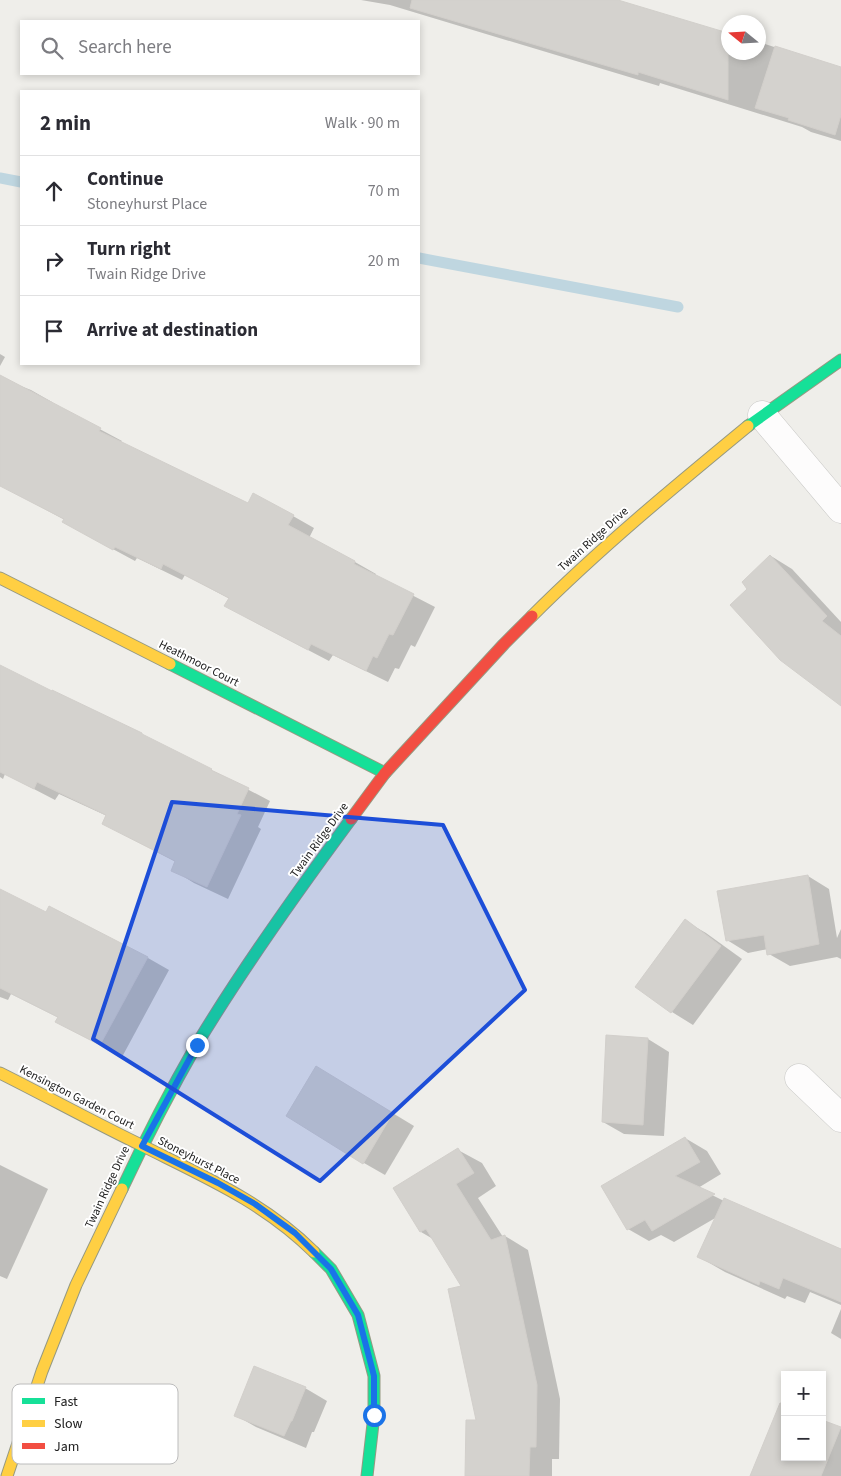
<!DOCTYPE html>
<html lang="en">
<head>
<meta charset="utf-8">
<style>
	:root { --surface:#fff; --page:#f7f7f7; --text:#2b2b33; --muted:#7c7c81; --line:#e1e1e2 }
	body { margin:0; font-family:"Source Sans 3",sans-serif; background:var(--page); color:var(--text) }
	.controls { position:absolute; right:15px; bottom:15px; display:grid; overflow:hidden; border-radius:0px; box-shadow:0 2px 8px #0003 }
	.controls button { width:45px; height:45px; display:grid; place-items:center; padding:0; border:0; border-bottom:1px solid var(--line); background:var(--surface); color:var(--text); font:25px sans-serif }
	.compass { position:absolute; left:721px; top:15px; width:45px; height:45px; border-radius:50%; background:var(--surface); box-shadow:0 2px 8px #0003; rotate:288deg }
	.stop { position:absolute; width:15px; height:15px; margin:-11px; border:4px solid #1a73e8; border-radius:50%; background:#fff }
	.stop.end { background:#1a73e8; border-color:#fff; box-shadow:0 1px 5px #0008 }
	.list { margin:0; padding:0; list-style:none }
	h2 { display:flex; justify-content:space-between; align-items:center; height:65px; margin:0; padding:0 20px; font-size:21px }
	h2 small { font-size:16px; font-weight:400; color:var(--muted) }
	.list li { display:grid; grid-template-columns:32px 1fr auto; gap:15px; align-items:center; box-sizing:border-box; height:70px; padding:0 20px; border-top:1px solid var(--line) }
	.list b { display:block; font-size:19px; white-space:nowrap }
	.list p { margin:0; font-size:16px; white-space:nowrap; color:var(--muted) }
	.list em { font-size:16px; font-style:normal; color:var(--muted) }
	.icon { flex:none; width:28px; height:28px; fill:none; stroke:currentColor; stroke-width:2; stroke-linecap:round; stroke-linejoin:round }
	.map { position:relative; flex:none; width:841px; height:1476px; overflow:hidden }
	.search { position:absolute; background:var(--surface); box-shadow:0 2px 8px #0003; left:20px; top:20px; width:400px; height:55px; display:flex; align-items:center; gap:12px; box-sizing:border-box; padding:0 18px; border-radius:0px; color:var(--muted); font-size:19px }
	.panel { position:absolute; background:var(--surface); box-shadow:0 2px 8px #0003; left:20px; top:90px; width:400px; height:275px; border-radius:0px }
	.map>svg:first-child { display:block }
</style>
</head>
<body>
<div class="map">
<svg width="841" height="1476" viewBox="0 0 841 1476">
	<rect width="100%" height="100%" fill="#efeeea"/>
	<g fill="#0003">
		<polygon points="361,0 613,0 728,34 728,52 758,52 758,42 762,43 841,69 841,141 811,132 802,127 660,83 659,86 390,5"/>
		<polygon points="0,354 5,357 0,366"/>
		<polygon points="0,378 31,390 52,402 51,403 122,441 120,443 248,505 293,516 314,528 309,538 355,562 376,574 375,576 435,607 415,647 411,645 399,669 395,668 388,682 333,655 329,661 247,618 230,599 185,575 182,580 137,558 135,561 85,534 65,520 13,492 0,477"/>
		<polygon points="771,556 792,569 841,622 841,705 749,589"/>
		<polygon points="0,667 211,770 270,801 258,827 261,829 228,899 194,883 173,870 176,862 125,835 107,816 59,794 55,800 5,774 3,779 0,777"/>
		<polygon points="808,876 829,889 837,938 841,929 841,959 837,957 790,966 769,954 768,949 748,953 727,940"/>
		<polygon points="0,891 46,914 148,958 169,970 122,1057 57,1022 59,1018 11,994 8,1000 0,997"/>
		<polygon points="685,921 706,933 742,959 693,1025 672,1012 637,986"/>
		<polygon points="607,1037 648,1039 669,1052 664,1136 624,1134 603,1122"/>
		<polygon points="338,1080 414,1126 385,1175 364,1163"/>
		<polygon points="685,1138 707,1151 721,1174 698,1188 724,1201 841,1249 841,1305 810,1292 805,1303 787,1296 785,1299 725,1272 699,1257 717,1217 674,1242 661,1235 649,1241 628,1229"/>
		<polygon points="458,1150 482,1163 496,1186 478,1198 503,1237 505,1236 528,1250 560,1399 559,1459 552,1459 552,1476 467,1476 478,1421 463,1287 433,1239 421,1232"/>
		<polygon points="0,1165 48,1189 7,1279 0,1276"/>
		<polygon points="841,1309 841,1339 831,1333"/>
		<polygon points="305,1388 327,1401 314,1432 312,1432 306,1448 256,1427 235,1415"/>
		<polygon points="822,1421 841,1429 841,1476 752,1476 785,1457 822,1457"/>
	</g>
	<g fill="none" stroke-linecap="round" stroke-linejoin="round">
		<g stroke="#bfd6e0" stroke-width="11">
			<polyline points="0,178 21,182"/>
			<polyline points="419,258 678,307"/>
		</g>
	</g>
	<g fill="#d4d2ce" stroke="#d2cfcb">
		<polygon points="412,0 618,0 728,33 728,100 638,72 638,75 410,8"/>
		<polygon points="775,46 841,67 841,115 835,135 788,120 789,118 755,108"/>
		<polygon points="0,375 101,428 99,431 248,503 253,493 294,515 288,525 355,561 354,564 414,594 393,635 389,634 377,658 373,656 366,671 311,644 308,650 224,606 229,598 163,564 161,569 115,547 113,550 62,522 64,519 0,486"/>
		<polygon points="770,555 827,616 822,621 841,636 841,706 780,660 730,605 747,589 742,582"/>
		<polygon points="0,665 52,691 52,690 142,733 142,734 212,769 211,770 249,788 237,814 241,815 207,887 171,871 175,861 102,824 106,815 37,782 34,789 0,772"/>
		<polygon points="808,875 819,944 767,955 764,935 726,941 717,891"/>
		<polygon points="0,889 46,912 49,906 148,957 100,1045 55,1022 58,1017 0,988"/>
		<polygon points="685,919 721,946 671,1013 635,987"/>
		<polygon points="606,1035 648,1038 643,1125 602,1122"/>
		<polygon points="316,1066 393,1113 363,1164 286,1116"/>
		<polygon points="685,1137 700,1162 675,1176 715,1194 652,1231 645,1220 627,1230 601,1186"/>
		<polygon points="458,1148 474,1173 456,1184 491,1240 505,1235 537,1385 536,1447 530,1447 529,1476 465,1476 466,1420 476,1420 448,1289 461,1286 426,1229 420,1232 393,1188"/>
		<polygon points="724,1198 841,1249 841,1302 783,1278 779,1289 760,1281 759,1285 697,1257"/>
		<polygon points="254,1366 306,1387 292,1421 291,1421 284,1436 234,1416"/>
		<polygon points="780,1403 785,1404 785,1457 822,1457 822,1420 841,1427 821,1476 750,1476"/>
	</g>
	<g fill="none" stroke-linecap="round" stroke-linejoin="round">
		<g stroke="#c6c6c4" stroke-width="29">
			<g id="street">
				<polyline points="762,415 841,509"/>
				<polyline points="799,1078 841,1118"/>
			</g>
		</g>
		<g stroke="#959982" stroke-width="13">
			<g id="fast">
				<polyline points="748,426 841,360"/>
				<polyline points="170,664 385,773"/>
				<path d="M122 1189C145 1140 170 1091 197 1044 244 966 297 892 351 819"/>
				<polyline points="314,1252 331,1269 358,1315 374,1376 374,1415 367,1476"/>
			</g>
		</g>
		<g stroke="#959982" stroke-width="13">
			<g id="slow">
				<polyline points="0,578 170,664"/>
				<path d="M532 616C600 548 674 487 748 426"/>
				<path d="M0 1073C48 1097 95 1123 143 1146 205 1177 265 1203 314 1252"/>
				<polyline points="7,1476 42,1371 76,1285 122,1189"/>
			</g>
		</g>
		<g stroke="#959982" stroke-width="13">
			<polyline id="jam" points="351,819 385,773 504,644 532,616"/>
		</g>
		<use href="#street" stroke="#fdfcfc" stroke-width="28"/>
		<use href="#fast" stroke="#16e098" stroke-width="11"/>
		<use href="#slow" stroke="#ffcf43" stroke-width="11"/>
		<use href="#jam" stroke="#f24e42" stroke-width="11"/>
	</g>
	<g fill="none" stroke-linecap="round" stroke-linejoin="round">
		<polyline stroke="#1a73e8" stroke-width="6" points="197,1045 142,1146 218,1183 255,1204 295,1233 331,1269 358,1315 374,1376 374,1415"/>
	</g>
	<path fill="#1d4ed8" fill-opacity="0.2" stroke="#1d4ed8" stroke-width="4" stroke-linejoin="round" d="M172 802 443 825 525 990 320 1181 93 1039Z"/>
	<g text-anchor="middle" stroke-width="4" stroke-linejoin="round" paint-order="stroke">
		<g font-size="12" fill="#212121" stroke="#fff">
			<text transform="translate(593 539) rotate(-42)" y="4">Twain Ridge Drive</text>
			<text transform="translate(199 663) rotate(27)" y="4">Heathmoor Court</text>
			<text transform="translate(319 840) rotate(-54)" y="4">Twain Ridge Drive</text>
			<text transform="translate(77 1097) rotate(27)" y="4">Kensington Garden Court</text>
			<text transform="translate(199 1160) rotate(27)" y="4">Stoneyhurst Place</text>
			<text transform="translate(107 1187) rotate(-65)" y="4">Twain Ridge Drive</text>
		</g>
	</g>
	<rect x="12" y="1384" width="166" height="80" rx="8" fill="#fff" stroke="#bcbcbc" stroke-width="1"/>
	<rect x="22" y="1398" width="23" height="6" fill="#16e098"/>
	<rect x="22" y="1420" width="23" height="7" fill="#ffcf43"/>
	<rect x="22" y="1443" width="23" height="6" fill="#f24e42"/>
	<g font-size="14" fill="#212121">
		<text x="54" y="1406">Fast</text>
		<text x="54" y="1428">Slow</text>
		<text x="54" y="1451">Jam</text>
	</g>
</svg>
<div class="controls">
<button>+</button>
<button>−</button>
</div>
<svg class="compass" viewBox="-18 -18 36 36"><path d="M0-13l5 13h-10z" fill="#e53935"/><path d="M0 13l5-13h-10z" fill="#7c7c81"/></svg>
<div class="stop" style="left:374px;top:1415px"></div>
<div class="stop end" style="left:197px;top:1045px"></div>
<div class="search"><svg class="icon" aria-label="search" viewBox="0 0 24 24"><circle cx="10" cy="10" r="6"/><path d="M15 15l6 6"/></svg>Search here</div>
<section class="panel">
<h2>2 min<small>Walk · 90 m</small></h2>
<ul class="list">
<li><svg class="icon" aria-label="ahead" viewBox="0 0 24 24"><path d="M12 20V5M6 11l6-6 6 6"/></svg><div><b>Continue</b><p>Stoneyhurst Place</p></div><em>70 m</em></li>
<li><svg class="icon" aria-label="right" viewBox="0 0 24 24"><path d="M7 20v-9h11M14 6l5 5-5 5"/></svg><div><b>Turn right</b><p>Twain Ridge Drive</p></div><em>20 m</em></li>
<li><svg class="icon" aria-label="arrive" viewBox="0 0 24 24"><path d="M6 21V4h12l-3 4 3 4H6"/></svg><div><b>Arrive at destination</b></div></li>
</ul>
</section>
</div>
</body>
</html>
